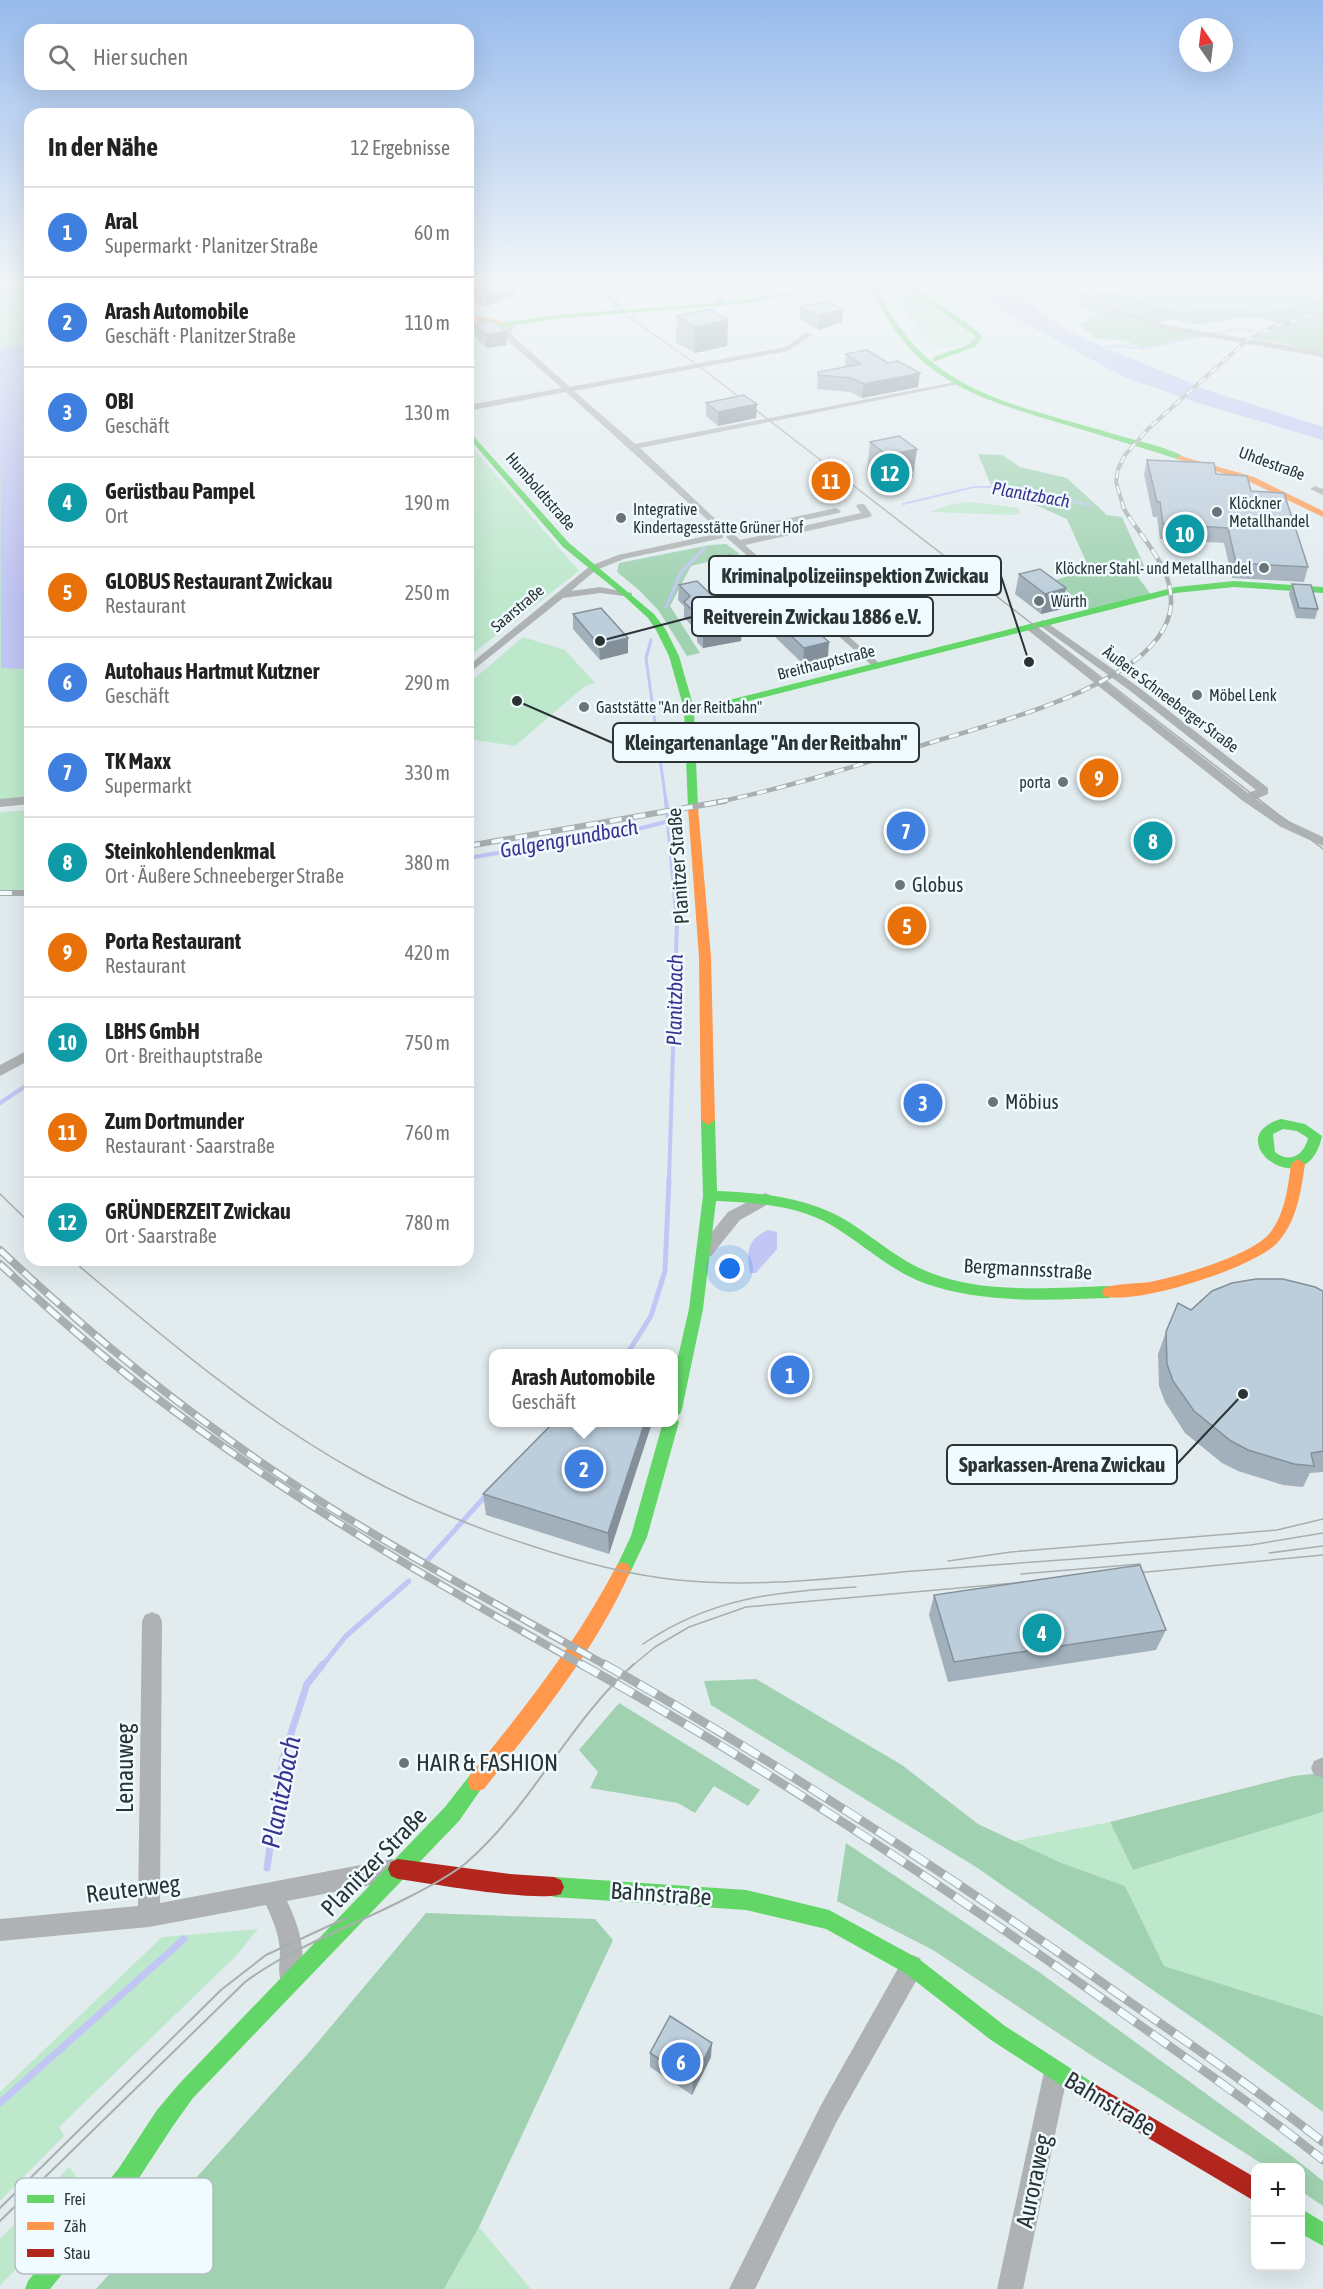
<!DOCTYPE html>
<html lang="de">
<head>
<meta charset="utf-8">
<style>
	:root { --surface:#fff; --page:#f2f2f2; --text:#222; --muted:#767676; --line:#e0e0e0; --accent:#6b7476 }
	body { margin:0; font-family:"Asap Condensed",sans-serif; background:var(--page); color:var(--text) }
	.controls { position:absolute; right:18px; bottom:18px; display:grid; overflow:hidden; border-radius:12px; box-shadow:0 6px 24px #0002 }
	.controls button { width:54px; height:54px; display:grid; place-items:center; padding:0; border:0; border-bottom:2px solid var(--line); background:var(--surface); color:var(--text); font:30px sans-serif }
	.compass { position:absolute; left:1179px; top:18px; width:54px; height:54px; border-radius:50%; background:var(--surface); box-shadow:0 6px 24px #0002; rotate:346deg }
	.you { position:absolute; left:730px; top:1269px; width:21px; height:21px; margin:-15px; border:4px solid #fff; border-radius:50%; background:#1a73e8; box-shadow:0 0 0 9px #1a73e833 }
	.badge { display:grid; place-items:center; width:39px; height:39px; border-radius:50%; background:var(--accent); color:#fff; font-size:20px; font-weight:700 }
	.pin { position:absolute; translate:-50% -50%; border:3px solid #fff; box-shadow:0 2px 6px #0006 }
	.popup { position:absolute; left:489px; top:1349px; width:189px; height:78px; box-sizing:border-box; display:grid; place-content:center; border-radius:12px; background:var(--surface); filter:drop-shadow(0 2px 4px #0005); font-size:20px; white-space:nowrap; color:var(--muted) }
	.popup b { font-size:22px; color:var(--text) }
	.popup::after { content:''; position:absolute; left:50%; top:100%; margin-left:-12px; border:12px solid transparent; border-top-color:var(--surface) }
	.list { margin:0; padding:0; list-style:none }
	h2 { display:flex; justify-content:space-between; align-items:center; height:78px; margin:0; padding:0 24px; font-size:26px }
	h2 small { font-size:20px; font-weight:400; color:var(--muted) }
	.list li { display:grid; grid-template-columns:39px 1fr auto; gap:18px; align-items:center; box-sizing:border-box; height:90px; padding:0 24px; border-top:2px solid var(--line) }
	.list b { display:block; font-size:22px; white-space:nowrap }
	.list p { margin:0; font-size:20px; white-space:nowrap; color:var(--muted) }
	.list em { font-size:20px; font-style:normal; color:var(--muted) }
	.icon { flex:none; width:33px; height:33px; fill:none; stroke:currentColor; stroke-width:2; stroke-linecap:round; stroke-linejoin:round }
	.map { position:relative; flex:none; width:1323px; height:2289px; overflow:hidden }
	.search { position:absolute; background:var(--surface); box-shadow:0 6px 24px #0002; left:24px; top:24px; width:450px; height:66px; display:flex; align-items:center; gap:15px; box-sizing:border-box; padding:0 21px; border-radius:18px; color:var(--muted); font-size:22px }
	.panel { position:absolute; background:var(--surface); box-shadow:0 6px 24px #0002; left:24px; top:108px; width:450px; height:1158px; border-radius:18px }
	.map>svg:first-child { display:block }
</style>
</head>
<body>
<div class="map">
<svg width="1323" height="2289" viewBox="0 0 1323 2289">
	<rect width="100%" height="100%" fill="#e2ecef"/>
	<g fill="#bee8cc">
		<polygon points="0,279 30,279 30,798 0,801"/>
		<polygon points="622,279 625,279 632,296 655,295 656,285 672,279 697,279 710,296 630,302"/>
		<polygon points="1131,279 1315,279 1320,299 1269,312 1226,309 1195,309 1180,313 1114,291 1106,284"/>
		<path d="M889 282 900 283C917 295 968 323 973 341 963 345 947 349 937 345 921 339 894 297 889 282Z"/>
		<polygon points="468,443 579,571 468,657"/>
		<polygon points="972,502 1018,508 1020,512 1019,514 1014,515 930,512 952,504"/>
		<polygon points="523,637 565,650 595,683 585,686 515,746 468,739 468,684"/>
		<polygon points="30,810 30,893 0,893 0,812"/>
		<polygon points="1323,1812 1323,2016 1164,1966 1125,1886 1059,1862 1015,1841 1110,1822 1133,1870"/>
		<polygon points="258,1929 236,1956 59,2127 64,2136 0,2201 0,2092 162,1937"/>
		<path d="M69 2167C76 2174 78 2182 76 2192 69 2219 20 2264 0 2286V2239Z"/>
		<polygon points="479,2227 531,2289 444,2289"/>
	</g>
	<g fill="#a0d2b1">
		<polygon points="994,279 1110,279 1117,282 1060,293 1001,284"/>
		<path d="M1114 291 1180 313 1195 309H1226L1269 312 1323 298V353L1282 343 1254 339 1283 326C1246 308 1236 321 1200 324 1183 325 1180 314 1159 323L1090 295Z"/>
		<polygon points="1083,298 1145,323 1200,336 1143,349 1124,340 1098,339 1080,325 1100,315 1072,300"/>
		<polygon points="978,454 1002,455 1020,467 1067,478 1107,515 1122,517 1145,568 1156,568 1156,572 1135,573 1152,596 1091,611 1054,581 1089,568 1067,519 991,485"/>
		<polygon points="726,544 740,554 691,566 670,606 700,653 687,656 659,611 639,590 617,572 619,563 710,545"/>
		<polygon points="756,1679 902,1765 978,1824 1059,1862 1125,1886 1164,1966 1323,2016 1323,2112 1213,2032 976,1867 711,1705 704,1681"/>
		<polygon points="619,1703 760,1790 748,1806 714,1786 695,1813 678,1803 590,1788 598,1772 579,1750"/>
		<polygon points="1323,1773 1323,1812 1133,1870 1110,1822 1293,1776"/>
		<polygon points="846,1843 1039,1972 1293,2157 1323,2181 1323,2206 1301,2191 1300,2168 1267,2167 1094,2057 933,1950 837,1901"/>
		<polygon points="426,1913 595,1919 613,1940 479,2227 444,2289 96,2289 312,2049"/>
	</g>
	<g fill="#c1c6f5">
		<polygon points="959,279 994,279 1067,330 1106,348 1210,391 1323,427 1323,440 1195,402 1122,376 1004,312"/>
		<polygon points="30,344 30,669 1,668 0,348"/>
		<path d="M768 1230 777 1232V1249L756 1273H750C746 1252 747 1239 768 1230Z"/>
	</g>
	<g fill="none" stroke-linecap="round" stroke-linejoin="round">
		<g stroke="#c1c6f5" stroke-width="2">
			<polyline points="1215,333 1238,329 1254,331"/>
			<polyline points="1271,335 1281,334 1323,320"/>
			<polyline points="1101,348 1121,346 1143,349 1202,336"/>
			<polyline points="903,504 974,487 998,487 1090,505"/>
		</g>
		<g stroke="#c1c6f5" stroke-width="3">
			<polyline points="666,607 681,572 705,548"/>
			<polyline points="651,640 646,658 666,802"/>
		</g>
		<g stroke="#c1c6f5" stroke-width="4">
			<polyline points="666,801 677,921 669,1180"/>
			<polyline points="468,858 634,830 669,821"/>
			<polyline points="0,1103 30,1083"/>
		</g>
		<g stroke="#c1c6f5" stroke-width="5">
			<polyline points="627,1354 651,1316 665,1271 669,1179"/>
			<polyline points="426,1562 488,1493"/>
			<polyline points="322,1666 346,1636 409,1581"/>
		</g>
		<g stroke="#c1c6f5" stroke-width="7">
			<polyline points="267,1868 283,1758 307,1684 323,1664"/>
			<polyline points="0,2103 184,1939"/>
		</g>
		<g fill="#aeb2b2" fill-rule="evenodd">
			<path d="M574 279C597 279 608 288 622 306L615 308 599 289Z"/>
			<polygon points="707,279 714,279 727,299 717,307 710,305 719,298"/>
			<polygon points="1043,279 1053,279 1123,310 1166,325 1303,348 1323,353 1323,357 1162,329 1117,313"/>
			<polygon points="501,321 515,324 511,334 516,339 570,387 786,347 805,333 812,335 788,351 574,391 635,444 955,382 959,384 640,448 726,529 728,531 723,534 566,392 468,411 468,405 562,388 510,343 503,334 507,327 497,323"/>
			<polygon points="1315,486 1323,489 1323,495 1310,489"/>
			<polygon points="858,504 864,504 872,515 870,517 745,545 880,664 880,668 876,669 726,537 730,531 836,508 841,511 839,513 735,535 740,540 861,513 856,506"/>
			<polygon points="720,533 723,534 723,538 624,559 596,570 571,591 600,587 632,593 632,597 600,593 563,598 468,674 468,666 590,566 618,555"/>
			<polygon points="1043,620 1137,686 1268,788 1268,794 1256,799 1289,821 1323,837 1323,846 1281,827 1243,801 1024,627 1033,625 1248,793 1256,790 1129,690 1039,625 1038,623"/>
			<polygon points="30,796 30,804 0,807 0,799"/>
			<polygon points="30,1049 30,1060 0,1076 0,1065"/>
			<polygon points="765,1193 770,1195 773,1199 770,1203 740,1220 711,1256 699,1256 697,1252 699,1248 728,1212"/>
			<path d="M152 1612 159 1615 162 1621 160 1903 392 1859 400 1862 403 1870 400 1878 392 1881 287 1901C299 1926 309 1957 298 1984L290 1987 282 1984C277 1973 280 1962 280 1951 279 1934 273 1920 266 1905L149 1927 0 1941V1919L138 1906 142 1621 145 1615Z"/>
			<polygon points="1321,1758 1323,1758 1323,1778 1314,1775 1311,1768 1314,1761"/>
			<polygon points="912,1955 920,1958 923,1966 920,1974 837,2121 755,2289 729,2289 821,2105 904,1958"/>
			<polygon points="1056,2060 1064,2064 1068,2072 1023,2289 997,2289 1044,2072 1048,2064"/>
		</g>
		<g fill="#63d668" fill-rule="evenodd">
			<path d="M861 279H875L872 281C885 304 897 327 915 346 964 399 1044 413 1110 433 1129 439 1169 447 1184 457L1177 459C1139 447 1101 435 1063 424 1012 408 958 395 918 357 896 336 881 309 866 282L740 304 552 319 468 334V330C543 312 618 311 694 305 750 301 806 290 861 279Z"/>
			<path d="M896 279H904L967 323 983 337 975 347 933 362V358C947 349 966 351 976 337Z"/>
			<polygon points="468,430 569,543 654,614 666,630 679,656 693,705 725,701 1176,587 1234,581 1323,587 1323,593 1234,587 1176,593 725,707 694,711 698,808 693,811 688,808 684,709 669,656 656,630 648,618 625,597 563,547 468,437"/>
			<path d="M708 1115 715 1120 717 1191C764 1193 808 1197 849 1222 876 1239 901 1262 931 1273 983 1294 1054 1288 1109 1286L1114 1288 1116 1292 1114 1296 1109 1298C1048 1300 983 1304 924 1283 889 1270 862 1243 831 1225 796 1205 756 1203 716 1201L703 1309 682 1409 680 1414 674 1416V1374L689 1309 703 1196 701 1120Z"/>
			<path d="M1281 1119 1305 1124 1322 1136C1307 1209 1216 1138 1281 1119ZM1283 1129 1297 1131 1308 1138C1304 1155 1290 1164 1275 1152L1273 1134Z"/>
			<polygon points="674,1416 679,1422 647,1537 629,1575 623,1578 617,1575 615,1570 631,1536 663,1422 674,1422"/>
			<polygon points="477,1773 484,1775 486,1782 459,1821 193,2098 173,2126 135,2184 50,2289 25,2289 28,2281 119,2168 157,2110 179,2084 445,1807 470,1775"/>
			<polygon points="554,1877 746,1890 829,1910 919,1959 1005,2026 1098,2086 1102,2093 1098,2100 1091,2104 1084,2100 991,2040 905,1973 826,1929 746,1910 554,1897 547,1894 544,1887 547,1880"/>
			<polygon points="1300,2208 1323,2222 1323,2246 1300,2233"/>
		</g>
		<g fill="#ff974d" fill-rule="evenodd">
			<polygon points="468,315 501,321 504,323 501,325 468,319"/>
			<polygon points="1177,455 1254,477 1323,511 1323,517 1248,481 1177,459"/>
			<polygon points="693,805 698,808 711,957 715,1120 708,1125 701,1120 699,957 688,808"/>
			<path d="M1298 1159 1305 1164C1301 1191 1297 1221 1278 1242 1257 1267 1135 1306 1104 1296L1102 1292 1104 1288C1118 1283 1135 1284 1150 1282 1179 1276 1250 1256 1269 1234 1285 1215 1288 1187 1291 1164Z"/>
			<path d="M623 1562 629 1565 631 1570C595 1651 538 1720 484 1789L477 1791 470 1789 468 1782 470 1775C525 1708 577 1642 617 1565Z"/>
		</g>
		<g fill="#b3261e" fill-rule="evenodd">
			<path d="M398 1859 510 1874 554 1877 561 1880 564 1887 561 1894C538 1903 428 1883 398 1879L391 1876 388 1869 391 1862Z"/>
			<polygon points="1091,2082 1256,2178 1256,2202 1084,2100 1080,2093 1084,2086"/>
		</g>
		<g stroke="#a9aeae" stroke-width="1.5">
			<polyline points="607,279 615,300 627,316 699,366 1323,849"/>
			<polyline points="618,279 634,316"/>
			<polyline points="0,1194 30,1223"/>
			<path d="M72 1260C163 1337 254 1415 359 1473 413 1503 470 1526 529 1545 577 1561 627 1575 678 1580 757 1588 835 1578 914 1571 1026 1563 1139 1554 1251 1545L1323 1533"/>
			<polyline points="1269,1553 1323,1546"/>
			<polyline points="948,1561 1011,1552 1277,1530 1323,1519"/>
			<polyline points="1021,1574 1140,1564"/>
			<polyline points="1126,1574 1323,1555"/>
			<path d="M643 1644C712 1597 775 1592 856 1587"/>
			<polyline points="632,1666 655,1647 689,1627 746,1607 1037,1581"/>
		</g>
		<g stroke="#a9aeae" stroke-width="2">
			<polyline points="0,2208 221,1990 266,1955 346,1918"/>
			<path d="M0 2221 245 1982C294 1946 353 1926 407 1898 427 1888 448 1877 466 1863 532 1806 569 1722 634 1664"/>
		</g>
		<g stroke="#a9aeae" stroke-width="4">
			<polyline id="rail-far4" points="1124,509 1116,482 1118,469 1125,455 1148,429 1246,341 1273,327 1323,312"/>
		</g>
		<g stroke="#a9aeae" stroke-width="4.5">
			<path id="rail-far3" d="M718 802C792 787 864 763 936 741 998 722 1062 706 1118 672 1140 659 1165 637 1170 612 1178 570 1141 540 1123 507"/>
		</g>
		<g stroke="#a9aeae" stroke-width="6">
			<g id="rail-far2">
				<polyline points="468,846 725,801"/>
				<polyline points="0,893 30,893"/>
			</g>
		</g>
		<g stroke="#a9aeae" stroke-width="8">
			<g id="rail-far1">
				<path d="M0 1250C87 1332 180 1408 280 1475 385 1545 497 1604 607 1666"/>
				<path d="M0 1264C47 1308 94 1350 145 1389 282 1495 432 1581 584 1666"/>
			</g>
		</g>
		<g stroke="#a9aeae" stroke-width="9">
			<g id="rail">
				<path d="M581 1664C750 1758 912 1865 1070 1976 1155 2036 1241 2095 1323 2160"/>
				<path d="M604 1664C770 1758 930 1863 1087 1972 1166 2028 1247 2082 1323 2142"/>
			</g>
		</g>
		<use href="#rail-far4" stroke="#effbfe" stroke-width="2" stroke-dasharray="8" stroke-linecap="butt"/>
		<use href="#rail-far3" stroke="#effbfe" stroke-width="3" stroke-dasharray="10" stroke-linecap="butt"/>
		<use href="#rail-far2" stroke="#effbfe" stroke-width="4" stroke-dasharray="12" stroke-linecap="butt"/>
		<use href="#rail-far1" stroke="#effbfe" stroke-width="5" stroke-dasharray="16" stroke-linecap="butt"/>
		<use href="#rail" stroke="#effbfe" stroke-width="7" stroke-dasharray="20" stroke-linecap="butt"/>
	</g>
	<g fill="#a2b0bc">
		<polygon points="468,279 515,279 516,294 486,307 468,302"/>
		<polygon points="800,307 843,309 842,322 818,330 800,320"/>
		<polygon points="677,316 728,320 727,346 695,353 676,342"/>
		<polygon points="474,324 507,345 487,348 475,337"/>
		<polygon points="846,354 918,387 862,398 850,392 817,389 818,372 845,367"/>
		<polygon points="706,403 756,418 718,426 706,416"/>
		<polygon points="899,436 913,477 884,483 867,470 870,442"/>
		<polygon points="1147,460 1216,474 1251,491 1308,567 1304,582 1232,578 1224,543 1160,539 1157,517 1153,517 1144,474"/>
		<polygon points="716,558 759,582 758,597 744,600 716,573"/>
		<polygon points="1019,574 1066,588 1062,609 1041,614 1015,594"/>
		<polygon points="1292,584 1318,609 1315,619 1296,618 1289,594"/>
		<polygon points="679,585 742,625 741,641 703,648 697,642 697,627 698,625 690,624 684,617 684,606 678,600"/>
		<polygon points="573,614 628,638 628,653 600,660 573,629"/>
		<polygon points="775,621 828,657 803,664 775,637"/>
		<polygon points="1323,1291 1323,1472 1310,1473 1303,1487 1283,1485 1238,1471 1222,1463 1185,1433 1165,1402 1159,1386 1158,1354 1166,1332 1191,1310"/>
		<polygon points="554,1422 652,1422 609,1554 486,1515 483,1494"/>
		<polygon points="934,1595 1166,1630 1156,1650 948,1682 929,1615"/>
		<polygon points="650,2053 711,2057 692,2095 650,2067"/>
	</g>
	<g fill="#849099">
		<polygon points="486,279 515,279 516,294 486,307 484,285"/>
		<polygon points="777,279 794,279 794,282 777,284"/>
		<polygon points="843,309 842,322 818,330 819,316"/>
		<polygon points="728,320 727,346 695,353 695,327"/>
		<polygon points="506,332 507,345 487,348 486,335"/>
		<polygon points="920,373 918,387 862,398 864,384"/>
		<polygon points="757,404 756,418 718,426 718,412"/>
		<polygon points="917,449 913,477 884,483 887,455"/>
		<polygon points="759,582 758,597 744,600 744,585"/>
		<polygon points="1066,588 1062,609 1041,614 1045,594"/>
		<polygon points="742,625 741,641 703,648 703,633"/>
		<polygon points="628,638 628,653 600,660 599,645"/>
		<polygon points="829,642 828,657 803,664 804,648"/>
		<polygon points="645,1422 652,1423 609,1554 608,1533"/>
		<polygon points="712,2043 711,2057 692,2095 693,2081"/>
	</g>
	<g fill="#bccddb" stroke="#849099" stroke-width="1.5">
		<polygon points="468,279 497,279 484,285 468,280"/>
		<polygon points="827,301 843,309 819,316 800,307"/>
		<polygon points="709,309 728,320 695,327 677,316"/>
		<polygon points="492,320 506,332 486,335 474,324"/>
		<polygon points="867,350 888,363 898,361 920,373 864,384 851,378 818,375 818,372 861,364 846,354"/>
		<polygon points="744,395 757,404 718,412 706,403"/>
		<polygon points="899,436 917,449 887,455 870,442"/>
		<polygon points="1147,460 1214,463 1216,474 1247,476 1251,491 1284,493 1308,567 1236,563 1228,528 1163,524 1160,502 1157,502"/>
		<polygon points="730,555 759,582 744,585 716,558"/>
		<polygon points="1040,569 1066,588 1045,594 1019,574"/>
		<polygon points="697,581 742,625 703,633 697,627 708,612 690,608 684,602 690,596 679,585"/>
		<polygon points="1292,584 1311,585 1318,609 1299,608"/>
		<polygon points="601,608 628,638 599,645 573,614"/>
		<polygon points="798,615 829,642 804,648 775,621"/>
		<polygon points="1256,1279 1283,1279 1315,1287 1323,1291 1323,1451 1311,1453 1314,1466 1294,1464 1248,1450 1231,1441 1194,1411 1173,1381 1167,1364 1166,1332 1178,1303 1191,1310 1212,1291 1232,1283"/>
		<polygon points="554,1422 645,1422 608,1533 483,1494"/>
		<polygon points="1140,1565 1166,1630 954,1662 934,1595"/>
		<polygon points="670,2016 712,2043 693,2081 650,2053"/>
	</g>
	<linearGradient id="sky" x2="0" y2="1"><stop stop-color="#98bbed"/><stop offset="0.47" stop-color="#f2f6f8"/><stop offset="1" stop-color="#f2f6f8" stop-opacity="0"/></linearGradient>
	<rect width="1323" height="600" fill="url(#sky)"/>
	<g fill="#6b7476" stroke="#effbfe" stroke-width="2">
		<circle cx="1217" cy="512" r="6"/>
		<circle cx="621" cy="518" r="6"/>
		<circle cx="1264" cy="568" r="6"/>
		<circle cx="1039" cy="601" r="6"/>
		<circle cx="1197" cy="695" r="6"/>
		<circle cx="584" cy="707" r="6"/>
		<circle cx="1063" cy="782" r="6"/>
		<circle cx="900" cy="885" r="6"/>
		<circle cx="993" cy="1102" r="6"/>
		<circle cx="404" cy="1763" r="6"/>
	</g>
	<g text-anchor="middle" stroke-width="5" stroke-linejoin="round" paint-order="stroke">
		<g font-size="16" fill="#2b3335" stroke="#effbfe">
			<text transform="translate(1272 463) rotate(20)" y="6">Uhdestraße</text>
			<text transform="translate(541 491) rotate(49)" y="6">Humboldtstraße</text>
			<text transform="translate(517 608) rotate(-40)" y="6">Saarstraße</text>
			<text transform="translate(826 662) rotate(-14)" y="6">Breithauptstraße</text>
			<text transform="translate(1171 699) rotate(37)" y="6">Äußere Schneeberger Straße</text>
		</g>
		<g font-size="16" fill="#2b3335" stroke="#effbfe" text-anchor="start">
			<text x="1229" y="509">Klöckner<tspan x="1229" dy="18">Metallhandel</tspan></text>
			<text x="633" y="515">Integrative<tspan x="633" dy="18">Kindertagesstätte Grüner Hof</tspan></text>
			<text x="1252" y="574" text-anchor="end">Klöckner Stahl- und Metallhandel</text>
			<text x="1051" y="607">Würth</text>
			<text x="1209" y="701">Möbel Lenk</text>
			<text x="596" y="713">Gaststätte "An der Reitbahn"</text>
			<text x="1051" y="788" text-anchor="end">porta</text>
		</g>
		<g font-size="18" font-style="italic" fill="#3e3290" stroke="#effbfe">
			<text transform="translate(1031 495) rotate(10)" y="6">Planitzbach</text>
		</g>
		<g font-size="20" fill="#2b3335" stroke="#effbfe">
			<text transform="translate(678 866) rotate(-94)" y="7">Planitzer Straße</text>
			<text transform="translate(1028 1269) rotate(3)" y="7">Bergmannsstraße</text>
		</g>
		<g font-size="20" fill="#2b3335" stroke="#effbfe" text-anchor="start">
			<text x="912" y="892">Globus</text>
			<text x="1005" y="1109">Möbius</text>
		</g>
		<g font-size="21" font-style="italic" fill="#3e3290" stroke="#effbfe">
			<text transform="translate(569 839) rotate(-10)" y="7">Galgengrundbach</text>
			<text transform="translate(675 1000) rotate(-89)" y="7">Planitzbach</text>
		</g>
		<g font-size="24" fill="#2b3335" stroke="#effbfe" text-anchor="start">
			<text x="416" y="1771">HAIR &amp; FASHION</text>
		</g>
		<g font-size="24" fill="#2b3335" stroke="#effbfe">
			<text transform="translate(125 1768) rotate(-90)" y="8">Lenauweg</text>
			<text transform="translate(374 1862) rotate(-46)" y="8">Planitzer Straße</text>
			<text transform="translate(133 1889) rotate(-7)" y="8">Reuterweg</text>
			<text transform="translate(661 1894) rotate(4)" y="8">Bahnstraße</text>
			<text transform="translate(1110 2104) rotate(31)" y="8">Bahnstraße</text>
			<text transform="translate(1034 2181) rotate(-78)" y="8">Auroraweg</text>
		</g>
		<g font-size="26" font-style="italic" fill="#3e3290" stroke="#effbfe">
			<text transform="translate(281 1792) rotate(-79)" y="9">Planitzbach</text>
		</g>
	</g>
	<rect x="15" y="2178" width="198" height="96" rx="9" fill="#effbfe" stroke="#b4bfc2" stroke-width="1.5"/>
	<rect x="27" y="2195" width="27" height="8" fill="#63d668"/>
	<rect x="27" y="2222" width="27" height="8" fill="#ff974d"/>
	<rect x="27" y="2249" width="27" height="8" fill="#b3261e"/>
	<g font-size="16" fill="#2b3335">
		<text x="64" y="2205">Frei</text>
		<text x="64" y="2232">Zäh</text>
		<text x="64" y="2259">Stau</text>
	</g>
	<path fill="none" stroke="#2b3335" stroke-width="2" d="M1029 662L1001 576M600 641L692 617M517 701L613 743M1243 1394L1177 1464"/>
	<g fill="#2b3335" stroke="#effbfe" stroke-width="2">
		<circle cx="1029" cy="662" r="6"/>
		<circle cx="600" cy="641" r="6"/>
		<circle cx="517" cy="701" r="6"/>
		<circle cx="1243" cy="1394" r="6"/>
	</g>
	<g fill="#effbfe" stroke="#2b3335" stroke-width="2">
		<rect x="709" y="556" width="292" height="39" rx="6"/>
		<rect x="692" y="597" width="241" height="39" rx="6"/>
		<rect x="613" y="723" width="306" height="39" rx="6"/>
		<rect x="947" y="1445" width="230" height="39" rx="6"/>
	</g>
	<g font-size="21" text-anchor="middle" font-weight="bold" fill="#2b3335">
		<text x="855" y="583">Kriminalpolizeiinspektion Zwickau</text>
		<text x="812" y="624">Reitverein Zwickau 1886 e.V.</text>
		<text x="766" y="750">Kleingartenanlage "An der Reitbahn"</text>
		<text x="1062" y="1472">Sparkassen-Arena Zwickau</text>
	</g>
</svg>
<div class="controls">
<button>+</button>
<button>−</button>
</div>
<svg class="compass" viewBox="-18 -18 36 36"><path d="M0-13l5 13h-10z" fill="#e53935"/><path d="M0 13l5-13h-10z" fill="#767676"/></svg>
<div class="you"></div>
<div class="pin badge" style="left:790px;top:1375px;background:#3f7fe0">1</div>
<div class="pin badge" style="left:584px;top:1469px;background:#3f7fe0">2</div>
<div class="popup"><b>Arash Automobile</b>Geschäft</div>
<div class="pin badge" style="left:923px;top:1103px;background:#3f7fe0">3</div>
<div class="pin badge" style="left:1042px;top:1633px;background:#0f9aa8">4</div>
<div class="pin badge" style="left:907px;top:926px;background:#e8710a">5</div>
<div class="pin badge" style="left:681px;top:2062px;background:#3f7fe0">6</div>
<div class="pin badge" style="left:906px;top:831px;background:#3f7fe0">7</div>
<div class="pin badge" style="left:1153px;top:841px;background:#0f9aa8">8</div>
<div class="pin badge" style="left:1099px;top:778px;background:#e8710a">9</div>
<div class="pin badge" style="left:1185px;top:534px;background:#0f9aa8">10</div>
<div class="pin badge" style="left:831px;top:481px;background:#e8710a">11</div>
<div class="pin badge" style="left:890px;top:473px;background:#0f9aa8">12</div>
<div class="search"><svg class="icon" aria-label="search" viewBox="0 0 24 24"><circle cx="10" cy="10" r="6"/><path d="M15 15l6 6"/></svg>Hier suchen</div>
<section class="panel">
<h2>In der Nähe<small>12 Ergebnisse</small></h2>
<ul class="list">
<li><span class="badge" style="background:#3f7fe0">1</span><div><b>Aral</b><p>Supermarkt · Planitzer Straße</p></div><em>60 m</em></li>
<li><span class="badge" style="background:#3f7fe0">2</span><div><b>Arash Automobile</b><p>Geschäft · Planitzer Straße</p></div><em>110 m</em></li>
<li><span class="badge" style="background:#3f7fe0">3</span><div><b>OBI</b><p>Geschäft</p></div><em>130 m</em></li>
<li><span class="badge" style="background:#0f9aa8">4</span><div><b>Gerüstbau Pampel</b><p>Ort</p></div><em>190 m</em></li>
<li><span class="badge" style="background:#e8710a">5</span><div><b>GLOBUS Restaurant Zwickau</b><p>Restaurant</p></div><em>250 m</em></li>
<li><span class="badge" style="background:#3f7fe0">6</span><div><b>Autohaus Hartmut Kutzner</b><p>Geschäft</p></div><em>290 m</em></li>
<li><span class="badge" style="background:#3f7fe0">7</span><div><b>TK Maxx</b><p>Supermarkt</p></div><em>330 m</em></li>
<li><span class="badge" style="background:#0f9aa8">8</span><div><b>Steinkohlendenkmal</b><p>Ort · Äußere Schneeberger Straße</p></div><em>380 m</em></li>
<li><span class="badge" style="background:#e8710a">9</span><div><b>Porta Restaurant</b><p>Restaurant</p></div><em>420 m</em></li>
<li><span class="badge" style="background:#0f9aa8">10</span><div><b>LBHS GmbH</b><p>Ort · Breithauptstraße</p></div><em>750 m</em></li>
<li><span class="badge" style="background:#e8710a">11</span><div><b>Zum Dortmunder</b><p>Restaurant · Saarstraße</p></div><em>760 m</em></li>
<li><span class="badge" style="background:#0f9aa8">12</span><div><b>GRÜNDERZEIT Zwickau</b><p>Ort · Saarstraße</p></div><em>780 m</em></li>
</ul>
</section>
</div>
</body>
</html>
